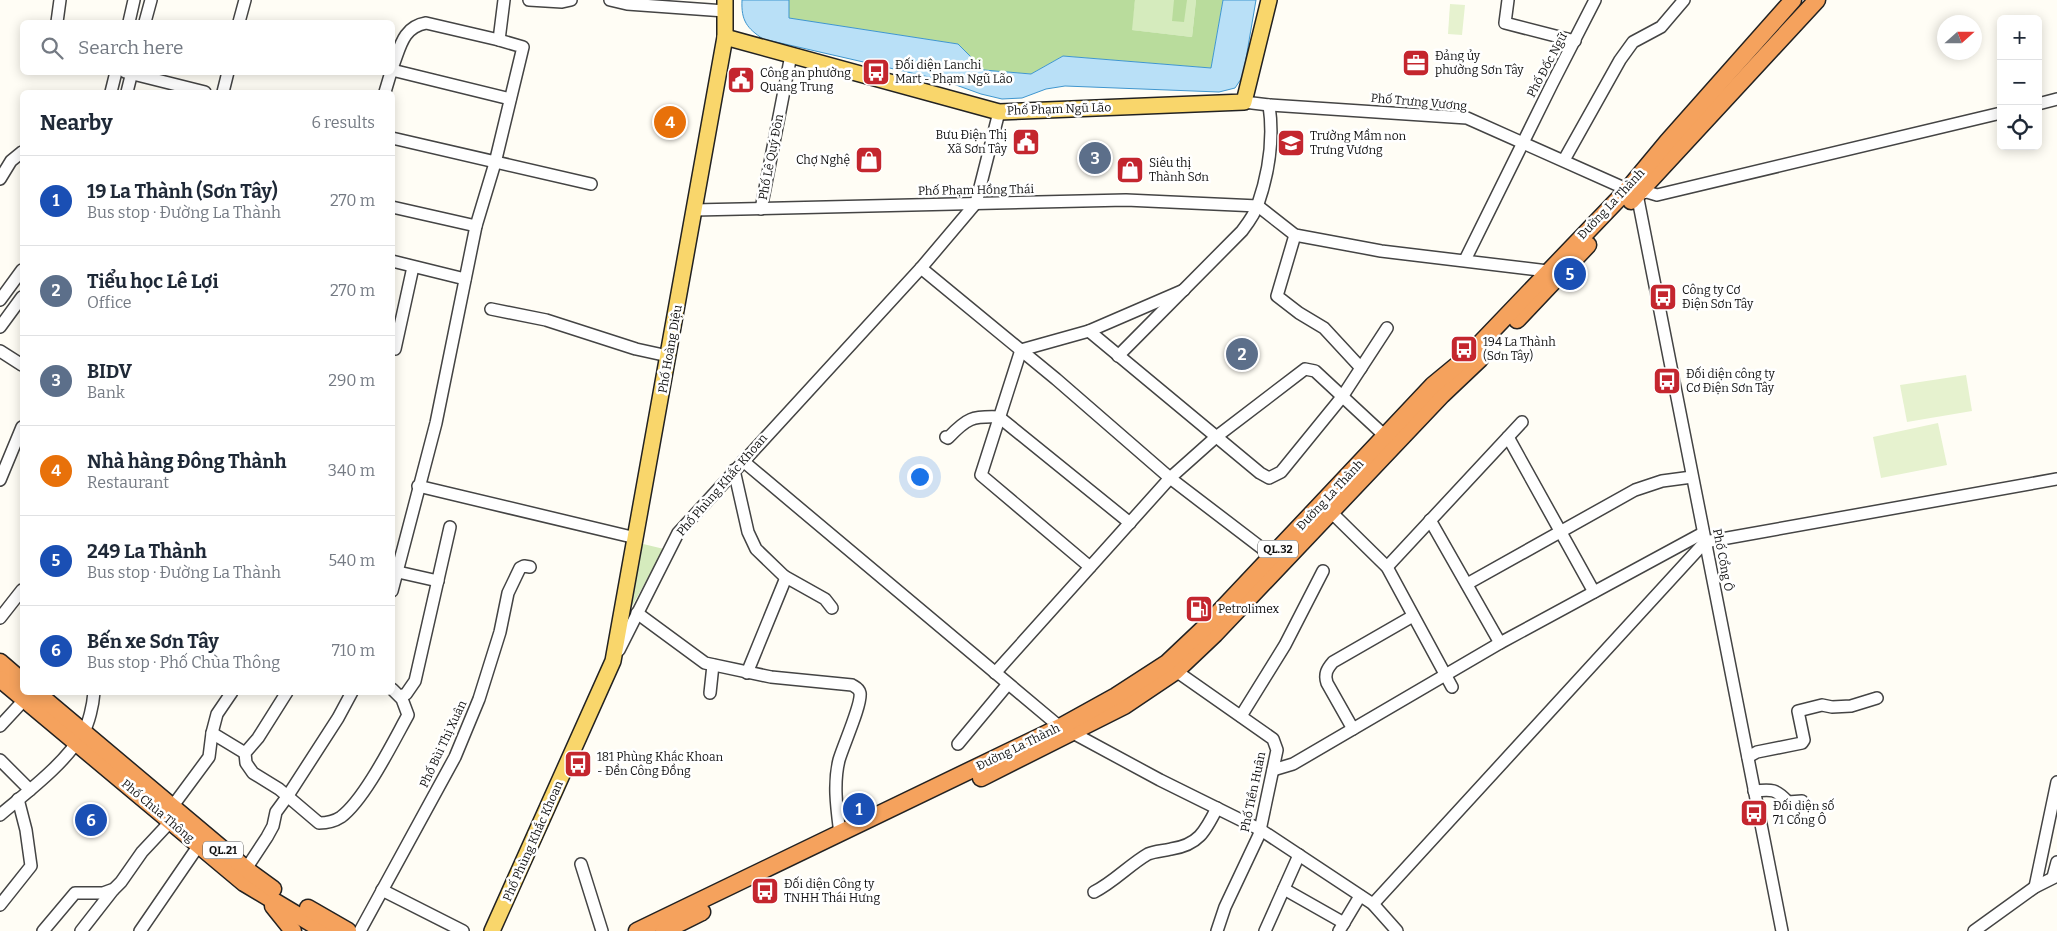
<!DOCTYPE html>
<html lang="en">
<head>
<meta charset="utf-8">
<style>
	:root { --surface:#fff; --page:#f2f2f3; --text:#1f2937; --muted:#747a83; --line:#e0e1e3; --accent:#2563eb }
	body { margin:0; font-family:Bitter,serif; background:var(--page); color:var(--text) }
	.controls { position:absolute; right:15px; top:15px; display:grid; overflow:hidden; border-radius:8px; box-shadow:0 2px 12px #0003 }
	.controls button { width:45px; height:45px; display:grid; place-items:center; padding:0; border:0; border-bottom:1px solid var(--line); background:var(--surface); color:var(--text); font:25px sans-serif }
	.compass { position:absolute; left:1937px; top:15px; width:45px; height:45px; border-radius:50%; background:var(--surface); box-shadow:0 2px 12px #0003; rotate:69deg }
	.you { position:absolute; left:919px; top:476px; width:18px; height:18px; margin:-12px; border:4px solid #fff; border-radius:50%; background:#1a73e8; box-shadow:0 0 0 8px #1a73e833 }
	.badge { display:grid; place-items:center; width:32px; height:32px; border-radius:50%; background:var(--accent); color:#fff; font-size:16px; font-weight:700 }
	.pin { position:absolute; translate:-50% -50%; border:2px solid #fff; box-shadow:0 1px 5px #0006 }
	.list { margin:0; padding:0; list-style:none }
	h2 { display:flex; justify-content:space-between; align-items:center; height:65px; margin:0; padding:0 20px; font-size:21px }
	h2 small { font-size:16px; font-weight:400; color:var(--muted) }
	.list li { display:grid; grid-template-columns:32px 1fr auto; gap:15px; align-items:center; box-sizing:border-box; height:90px; padding:0 20px; border-top:1px solid var(--line) }
	.list b { display:block; font-size:19px; white-space:nowrap }
	.list p { margin:0; font-size:16px; white-space:nowrap; color:var(--muted) }
	.list em { font-size:16px; font-style:normal; color:var(--muted) }
	.icon { flex:none; width:28px; height:28px; fill:none; stroke:currentColor; stroke-width:2; stroke-linecap:round; stroke-linejoin:round }
	.map { position:relative; flex:none; width:2057px; height:931px; overflow:hidden }
	.search { position:absolute; background:var(--surface); box-shadow:0 2px 12px #0003; left:20px; top:20px; width:375px; height:55px; display:flex; align-items:center; gap:12px; box-sizing:border-box; padding:0 18px; border-radius:8px; color:var(--muted); font-size:19px }
	.panel { position:absolute; background:var(--surface); box-shadow:0 2px 12px #0003; left:20px; top:90px; width:375px; height:605px; border-radius:8px }
	.map>svg:first-child { display:block }
</style>
</head>
<body>
<div class="map">
<svg width="2057" height="931" viewBox="0 0 2057 931">
	<rect width="100%" height="100%" fill="#fffdf5"/>
	<g fill="#d5ebbd">
		<polygon points="1135,0 1196,0 1192,37 1131,30"/>
		<polygon points="639,543 664,549 626,617"/>
	</g>
	<g fill="#b9dc9c">
		<polygon points="789,0 1135,0 1132,30 1192,37 1196,0 1223,0 1211,68 1063,56 1031,74 984,70 958,44 788,18"/>
		<polygon points="1174,0 1187,0 1184,22 1172,21"/>
	</g>
	<g fill="#e6f2cf">
		<polygon points="1450,4 1465,5 1462,35 1448,34"/>
		<polygon points="1966,375 1972,411 1907,422 1900,385"/>
		<polygon points="1938,423 1947,465 1881,478 1873,437"/>
	</g>
	<path fill="#b9e0f7" stroke="#3f96cf" d="M742 0H789V18L958 44 984 70 1031 74 1063 56 1211 68 1223 0H1256L1243 76 1235 88 1219 92 1065 86 1046 89 1022 98 1002 99 981 94 942 80 763 39C747 28 741 21 742 0Z"/>
	<g fill="none" stroke-linecap="round" stroke-linejoin="round">
		<g stroke="#444" stroke-width="14">
			<g id="minor">
				<polyline points="529,0 562,2 571,0"/>
				<polyline points="610,0 627,4 725,11"/>
				<polyline points="1508,0 1505,23 1575,41"/>
				<polyline points="57,22 60,0"/>
				<polyline points="129,22 134,0"/>
				<polyline points="145,22 151,0"/>
				<polyline points="239,22 245,0"/>
				<polyline points="499,40 504,0"/>
				<path d="M392 68C400 49 402 27 426 23L499 40 523 47 495 163 476 226 436 423 392 591"/>
				<polyline points="392,70 510,99"/>
				<polyline points="125,72 205,92"/>
				<polyline points="111,92 116,72"/>
				<polyline points="127,92 132,72"/>
				<polyline points="223,92 228,72"/>
				<polyline points="385,92 391,72"/>
				<polyline points="1244,102 1269,105 1467,118 1633,192"/>
				<polyline points="2038,104 2057,99"/>
				<polyline points="392,138 591,184"/>
				<polyline points="1564,160 1620,60 1633,42 1661,27 1684,0"/>
				<polyline points="0,179 11,161 22,152"/>
				<polyline points="1637,194 1782,931"/>
				<polyline points="1637,194 1647,192 1657,195 2001,113"/>
				<polyline points="1258,206 1295,235 1381,251 1548,271"/>
				<polyline points="392,207 476,226"/>
				<polyline points="761,209 791,55"/>
				<polyline points="694,210 1126,200 1258,206"/>
				<polyline points="1295,235 1277,296 1299,313 1324,328 1361,368"/>
				<polyline points="1465,260 1552,84 1595,0"/>
				<polyline points="392,261 465,279"/>
				<polyline points="921,268 1056,379 1170,478 1272,556"/>
				<polyline points="0,300 22,270"/>
				<polyline points="491,309 546,320 636,349 668,356"/>
				<polyline points="0,327 22,297"/>
				<polyline points="1089,331 1260,473 1269,478 1281,472 1342,397 1387,328"/>
				<polyline points="395,349 413,267"/>
				<polyline points="0,351 22,365"/>
				<path d="M1118 356 1242 231C1248 223 1255 214 1258 204 1269 172 1274 139 1269 105"/>
				<path d="M946 437 948 438C967 418 972 416 999 417L1130 523"/>
				<polyline points="1508,437 1594,592"/>
				<polyline points="743,461 1060,727"/>
				<polyline points="734,470 748,532 756,549 784,576 785,580 747,673"/>
				<polyline points="0,480 22,427"/>
				<polyline points="418,486 636,538"/>
				<polyline points="1331,512 1387,567 1452,687"/>
				<polyline points="1430,520 1500,643"/>
				<polyline points="1090,567 981,475 1021,350 1089,331 1184,290"/>
				<polyline points="1387,567 1522,422"/>
				<polyline points="398,572 438,581"/>
				<polyline points="784,576 825,599 832,608"/>
				<polyline points="1467,584 1635,490 1662,481 1692,477"/>
				<path d="M637 613 705 663 771 677 852 685C855 687 859 688 860 693 862 704 843 746 839 760 833 784 837 810 840 834"/>
				<polyline points="0,618 22,590"/>
				<polyline points="619,650 678,533 921,268 976,203 999,112"/>
				<polyline points="1176,671 1273,739 1277,750 1259,835 1225,907 1217,931"/>
				<polyline points="995,673 1170,478 1216,437 1305,369 1315,371 1385,436"/>
				<path d="M287 692 258 738 245 753 246 763 253 773 279 789 319 823C327 823 335 821 341 817 365 799 393 742 408 715L402 699 392 689"/>
				<polyline points="710,693 713,665"/>
				<polyline points="400,696 406,694 415,681 450,527"/>
				<polyline points="1241,716 1285,645 1323,571"/>
				<polyline points="0,726 25,699"/>
				<path d="M1353 729 1327 683C1324 674 1327 669 1333 662L1413 616"/>
				<polyline points="212,733 245,753"/>
				<polyline points="1073,733 1160,780 1261,830 1373,904 1397,931"/>
				<polyline points="958,744 1008,684"/>
				<polyline points="1748,757 1757,752 1802,743 1804,740 1798,711 1822,705 1832,707 1851,706 1877,698"/>
				<polyline points="0,760 30,790"/>
				<polyline points="1273,770 1293,764 1500,643 1703,533"/>
				<path d="M1754 791C1772 789 1776 789 1788 802L1802 801"/>
				<polyline points="172,807 209,757 212,733 217,714 232,692"/>
				<path d="M0 815C27 792 64 765 83 733 89 723 93 705 94 692"/>
				<polyline points="581,864 602,931"/>
				<polyline points="246,869 267,837 273,826 276,812 287,797 338,718 352,692"/>
				<polyline points="2053,877 2057,862"/>
				<polyline points="2035,887 2057,782"/>
				<polyline points="1284,889 1344,923"/>
				<polyline points="382,890 463,931"/>
				<path d="M1094 892C1114 882 1129 865 1148 854 1155 851 1163 851 1171 849 1198 845 1205 832 1217 808"/>
				<polyline points="1373,904 1705,542 2057,479"/>
				<polyline points="0,905 31,866 26,830 18,799"/>
				<polyline points="43,931 75,893 103,893 114,889 121,882 142,852 171,821"/>
				<polyline points="81,931 113,890"/>
				<polyline points="140,931 199,845"/>
				<polyline points="360,931 455,757 479,699 500,632 508,593 520,568 524,566 530,567"/>
				<polyline points="1265,931 1299,855"/>
				<polyline points="1339,931 1360,896"/>
				<polyline points="1974,931 2035,887 2057,876"/>
			</g>
		</g>
		<g stroke="#222" stroke-width="18">
			<g id="major">
				<polyline points="725,37 999,112 1244,102 1269,0"/>
				<polyline points="492,931 613,661 725,37 725,0"/>
			</g>
		</g>
		<g stroke="#222" stroke-width="19">
			<g id="highway">
				<polyline points="1631,201 1817,0"/>
				<polyline points="1517,320 1588,245"/>
				<polyline points="0,662 22,681"/>
				<polyline points="0,679 244,883 324,931"/>
				<polyline points="36,692 251,873 273,889"/>
				<polyline points="981,778 1124,706 1176,671 1215,634 1442,395 1480,359"/>
				<polyline points="273,906 293,931"/>
				<polyline points="308,908 348,931"/>
				<polyline points="637,931 1060,727 1116,696 1167,663 1204,628 1433,385 1467,357 1628,189 1667,142 1793,0"/>
				<polyline points="664,931 702,912"/>
			</g>
		</g>
		<use href="#minor" stroke="#fff" stroke-width="11"/>
		<use href="#major" stroke="#f9d66b" stroke-width="15"/>
		<use href="#highway" stroke="#f5a25d" stroke-width="16"/>
	</g>
	<defs>
		<g id="office-square" transform="scale(1.4375)"><rect x="-9" y="-9" width="18" height="18" rx="4" fill="#c4262e" stroke="#fff"/><path d="M-6-3h4V-5.5h4V-3h4V5H-6ZM-1-4.5V-3h2v-1.5ZM-6 0V1H6V0Z" fill="#fff"/></g>
		<g id="bus-square" transform="scale(1.4375)"><rect x="-9" y="-9" width="18" height="18" rx="4" fill="#c4262e" stroke="#fff"/><path d="M-5-6H5V4H4V6H2V4H-2V6H-4V4H-5ZM-3.5-4V0h7V-4ZM-3.5 1.2v1.5H-2V1.2ZM2 1.2v1.5H3.5V1.2Z" fill="#fff"/></g>
		<g id="civic-square" transform="scale(1.4375)"><rect x="-9" y="-9" width="18" height="18" rx="4" fill="#c4262e" stroke="#fff"/><path d="M-.6-6.5H3V-4.5H.6V-3L4-1V1h2V6H-6V1h2V-1L-.6-3ZM-1.2 2.5V6h2.4V2.5Z" fill="#fff"/></g>
		<g id="school-square" transform="scale(1.4375)"><rect x="-9" y="-9" width="18" height="18" rx="4" fill="#c4262e" stroke="#fff"/><path d="M0-5L7-2L0 1L-7-2ZM-4 1L0 2.5L4 1V4Q0 6-4 4Z" fill="#fff"/></g>
		<g id="shop-square" transform="scale(1.4375)"><rect x="-9" y="-9" width="18" height="18" rx="4" fill="#c4262e" stroke="#fff"/><path d="M-5-2.5h2.3a2.7 3.5 0 0 1 5.4 0H5L5.5 6h-11ZM-1.5-2.5h3a1.5 2.3 0 0 0-3 0Z" fill="#fff"/></g>
		<g id="fuel-square" transform="scale(1.4375)"><rect x="-9" y="-9" width="18" height="18" rx="4" fill="#c4262e" stroke="#fff"/><path d="M-5.5-6h7V0h2V4h1.3V-2.5L3-4.5l.8-.8L6-3V5H2.5V1h-1V6h-7ZM-4.2-4.7v3.2H.2V-4.7Z" fill="#fff"/></g>
	</defs>
	<g fill-rule="evenodd">
		<use href="#office-square" x="1416" y="63"/>
		<use href="#bus-square" x="876" y="72"/>
		<use href="#civic-square" x="741" y="80"/>
		<use href="#civic-square" x="1026" y="142"/>
		<use href="#school-square" x="1291" y="143"/>
		<use href="#shop-square" x="869" y="160"/>
		<use href="#shop-square" x="1130" y="170"/>
		<use href="#bus-square" x="1663" y="297"/>
		<use href="#bus-square" x="1464" y="349"/>
		<use href="#bus-square" x="1667" y="381"/>
		<use href="#fuel-square" x="1199" y="609"/>
		<use href="#bus-square" x="578" y="764"/>
		<use href="#bus-square" x="1754" y="813"/>
		<use href="#bus-square" x="765" y="891"/>
	</g>
	<g text-anchor="middle" stroke-width="5" stroke-linejoin="round" paint-order="stroke">
		<g fill="#fff" stroke="#585858" stroke-width="1">
			<rect x="1258" y="540.5" width="40" height="17" rx="4"/>
			<rect x="203" y="841.5" width="40" height="17" rx="4"/>
		</g>
		<g font-size="11" font-weight="bold" fill="#111">
			<text x="1278" y="553">QL.32</text>
			<text x="223" y="854">QL.21</text>
		</g>
		<g font-size="12" fill="#111" stroke="#fff" text-anchor="start">
			<text x="1435" y="60">Đảng ủy<tspan x="1435" dy="14">phường Sơn Tây</tspan></text>
			<text x="895" y="69">Đối diện Lanchi<tspan x="895" dy="14">Mart - Phạm Ngũ Lão</tspan></text>
			<text x="760" y="77">Công an phường<tspan x="760" dy="14">Quang Trung</tspan></text>
			<text x="1007" y="139" text-anchor="end">Bưu Điện Thị<tspan x="1007" dy="14">Xã Sơn Tây</tspan></text>
			<text x="1310" y="140">Trường Mầm non<tspan x="1310" dy="14">Trưng Vương</tspan></text>
			<text x="850" y="164" text-anchor="end">Chợ Nghệ</text>
			<text x="1149" y="167">Siêu thị<tspan x="1149" dy="14">Thành Sơn</tspan></text>
			<text x="1682" y="294">Công ty Cơ<tspan x="1682" dy="14">Điện Sơn Tây</tspan></text>
			<text x="1483" y="346">194 La Thành<tspan x="1483" dy="14">(Sơn Tây)</tspan></text>
			<text x="1686" y="378">Đối diện công ty<tspan x="1686" dy="14">Cơ Điện Sơn Tây</tspan></text>
			<text x="1218" y="613">Petrolimex</text>
			<text x="597" y="761">181 Phùng Khắc Khoan<tspan x="597" dy="14">- Đền Công Đồng</tspan></text>
			<text x="1773" y="810">Đối diện số<tspan x="1773" dy="14">71 Cổng Ô</tspan></text>
			<text x="784" y="888">Đối diện Công ty<tspan x="784" dy="14">TNHH Thái Hưng</tspan></text>
		</g>
		<g font-size="12" fill="#111" stroke="#fff">
			<text transform="translate(1547 65) rotate(-62)" y="4">Phố Đốc Ngữ</text>
			<text transform="translate(1419 102) rotate(5)" y="4">Phố Trưng Vương</text>
			<text transform="translate(1059 109) rotate(-2)" y="4">Phố Phạm Ngũ Lão</text>
			<text transform="translate(771 157) rotate(-79)" y="4">Phố Lê Quý Đôn</text>
			<text transform="translate(976 190) rotate(-1)" y="4">Phố Phạm Hồng Thái</text>
			<text transform="translate(1611 204) rotate(-47)" y="4">Đường La Thành</text>
			<text transform="translate(670 349) rotate(-80)" y="4">Phố Hoàng Diệu</text>
			<text transform="translate(722 485) rotate(-49)" y="4">Phố Phùng Khắc Khoan</text>
			<text transform="translate(1330 495) rotate(-47)" y="4">Đường La Thành</text>
			<text transform="translate(1723 560) rotate(79)" y="4">Phố Cổng Ô</text>
			<text transform="translate(443 744) rotate(-65)" y="4">Phố Bùi Thị Xuân</text>
			<text transform="translate(1018 747) rotate(-26)" y="4">Đường La Thành</text>
			<text transform="translate(1253 792) rotate(-78)" y="4">Phố Tiền Huân</text>
			<text transform="translate(158 811) rotate(40)" y="4">Phố Chùa Thông</text>
			<text transform="translate(533 841) rotate(-66)" y="4">Phố Phùng Khắc Khoan</text>
		</g>
	</g>
</svg>
<div class="controls">
<button>+</button>
<button>−</button>
<button><svg class="icon" aria-label="locate" viewBox="0 0 24 24"><circle cx="12" cy="12" r="6"/><path d="M12 2v4M12 18v4M2 12h4M18 12h4"/></svg></button>
</div>
<svg class="compass" viewBox="-18 -18 36 36"><path d="M0-13l5 13h-10z" fill="#e53935"/><path d="M0 13l5-13h-10z" fill="#747a83"/></svg>
<div class="you"></div>
<div class="pin badge" style="left:859px;top:809px;background:#1a4fb4">1</div>
<div class="pin badge" style="left:1242px;top:354px;background:#5c6f8a">2</div>
<div class="pin badge" style="left:1095px;top:158px;background:#5c6f8a">3</div>
<div class="pin badge" style="left:670px;top:122px;background:#e8710a">4</div>
<div class="pin badge" style="left:1570px;top:274px;background:#1a4fb4">5</div>
<div class="pin badge" style="left:91px;top:820px;background:#1a4fb4">6</div>
<div class="search"><svg class="icon" aria-label="search" viewBox="0 0 24 24"><circle cx="10" cy="10" r="6"/><path d="M15 15l6 6"/></svg>Search here</div>
<section class="panel">
<h2>Nearby<small>6 results</small></h2>
<ul class="list">
<li><span class="badge" style="background:#1a4fb4">1</span><div><b>19 La Thành (Sơn Tây)</b><p>Bus stop · Đường La Thành</p></div><em>270 m</em></li>
<li><span class="badge" style="background:#5c6f8a">2</span><div><b>Tiểu học Lê Lợi</b><p>Office</p></div><em>270 m</em></li>
<li><span class="badge" style="background:#5c6f8a">3</span><div><b>BIDV</b><p>Bank</p></div><em>290 m</em></li>
<li><span class="badge" style="background:#e8710a">4</span><div><b>Nhà hàng Đông Thành</b><p>Restaurant</p></div><em>340 m</em></li>
<li><span class="badge" style="background:#1a4fb4">5</span><div><b>249 La Thành</b><p>Bus stop · Đường La Thành</p></div><em>540 m</em></li>
<li><span class="badge" style="background:#1a4fb4">6</span><div><b>Bến xe Sơn Tây</b><p>Bus stop · Phố Chùa Thông</p></div><em>710 m</em></li>
</ul>
</section>
</div>
</body>
</html>
